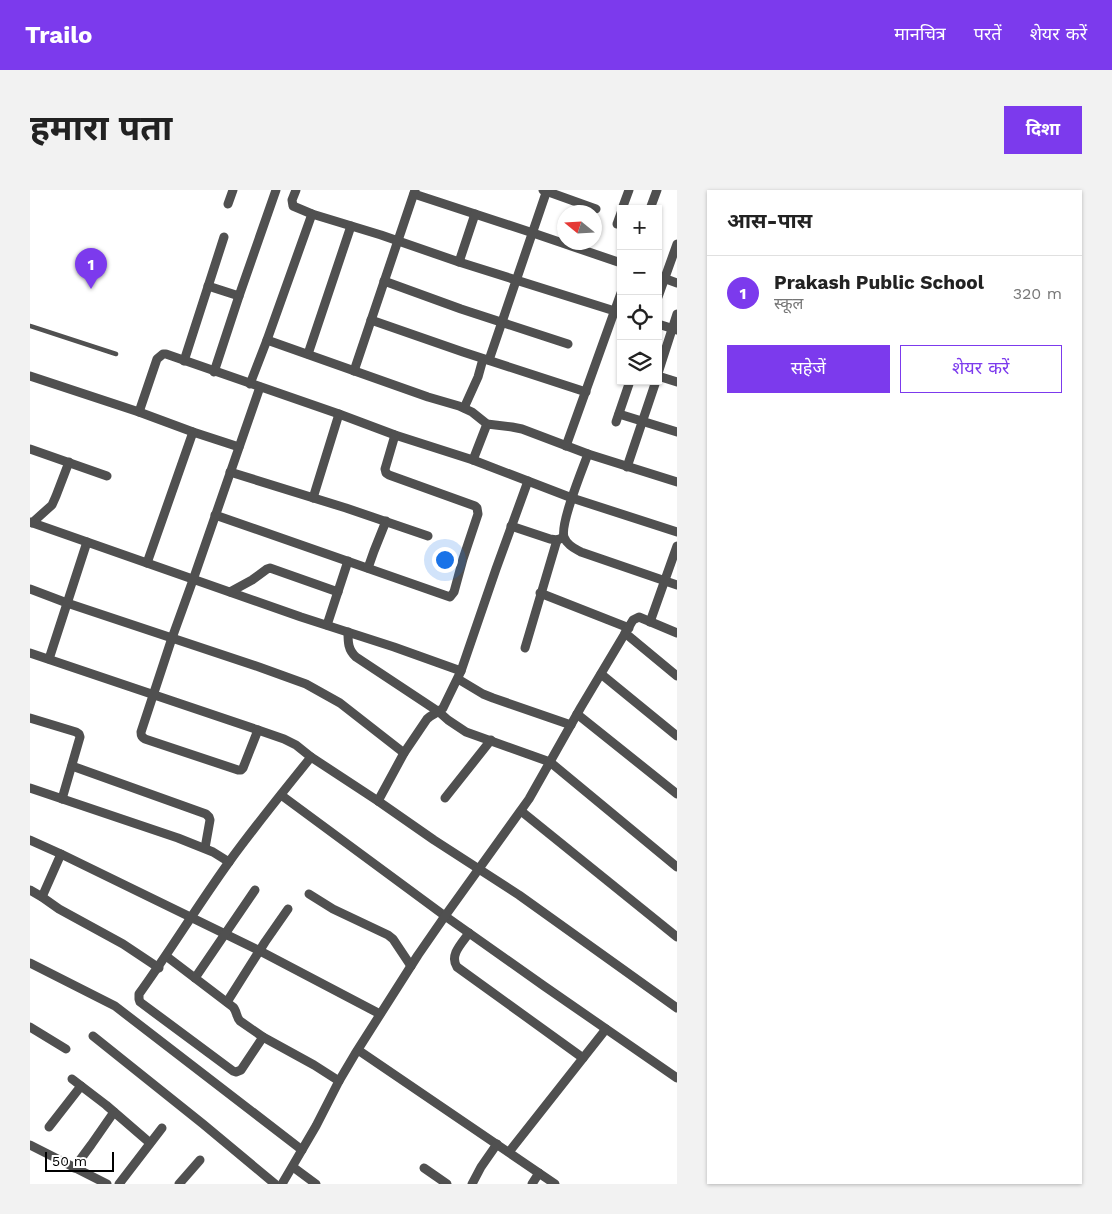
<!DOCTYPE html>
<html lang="hi">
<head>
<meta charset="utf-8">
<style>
	:root { --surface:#fff; --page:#f2f2f2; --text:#222; --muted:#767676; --line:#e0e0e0; --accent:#7c3aed }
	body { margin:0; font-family:"Work Sans","Noto Sans Devanagari",sans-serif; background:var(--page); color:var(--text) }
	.controls { position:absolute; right:15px; top:15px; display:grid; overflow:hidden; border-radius:0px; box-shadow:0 1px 4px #0004 }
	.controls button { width:45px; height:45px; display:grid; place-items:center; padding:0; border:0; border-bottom:1px solid var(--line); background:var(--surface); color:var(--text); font:25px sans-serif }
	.compass { position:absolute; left:527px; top:15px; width:45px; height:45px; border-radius:50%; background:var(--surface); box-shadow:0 1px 4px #0004; rotate:288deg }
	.scale { position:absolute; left:15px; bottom:12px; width:69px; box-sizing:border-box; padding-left:5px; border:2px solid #000; border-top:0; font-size:14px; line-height:18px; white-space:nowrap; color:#000; -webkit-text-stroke:4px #fff; paint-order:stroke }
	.you { position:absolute; left:414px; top:369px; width:18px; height:18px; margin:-12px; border:4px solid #fff; border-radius:50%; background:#1a73e8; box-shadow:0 0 0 8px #1a73e833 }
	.badge { display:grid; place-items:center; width:32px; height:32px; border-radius:50%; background:var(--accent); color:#fff; font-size:16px; font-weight:700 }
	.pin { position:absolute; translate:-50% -41px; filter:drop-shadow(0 1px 2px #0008) }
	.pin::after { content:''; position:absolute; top:26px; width:18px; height:15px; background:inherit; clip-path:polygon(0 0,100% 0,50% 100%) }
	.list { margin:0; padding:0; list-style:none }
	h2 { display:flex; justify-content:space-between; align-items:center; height:65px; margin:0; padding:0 20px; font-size:21px }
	h2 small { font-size:16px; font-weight:400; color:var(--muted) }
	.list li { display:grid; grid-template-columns:32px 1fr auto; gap:15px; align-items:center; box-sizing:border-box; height:75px; padding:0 20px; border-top:1px solid var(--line) }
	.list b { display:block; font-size:19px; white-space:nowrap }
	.list p { margin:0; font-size:16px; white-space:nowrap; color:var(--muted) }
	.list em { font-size:16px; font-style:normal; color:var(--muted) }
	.actions { display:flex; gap:10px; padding:15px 20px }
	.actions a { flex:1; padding:11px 0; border:1px solid var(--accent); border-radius:0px; text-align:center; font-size:18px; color:var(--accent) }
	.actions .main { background:var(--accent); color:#fff }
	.icon { flex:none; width:28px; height:28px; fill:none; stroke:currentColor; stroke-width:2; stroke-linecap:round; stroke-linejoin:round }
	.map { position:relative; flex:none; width:647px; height:994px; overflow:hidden; border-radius:0px }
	header { display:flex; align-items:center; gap:30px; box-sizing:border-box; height:70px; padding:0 25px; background:var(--accent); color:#fff }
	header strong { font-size:24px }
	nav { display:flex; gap:28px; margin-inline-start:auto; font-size:18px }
	.intro { display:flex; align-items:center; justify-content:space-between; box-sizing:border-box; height:120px; padding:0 30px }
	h1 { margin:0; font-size:35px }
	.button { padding:12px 22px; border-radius:0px; background:var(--accent); color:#fff; font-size:18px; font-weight:700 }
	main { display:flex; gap:30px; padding:0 30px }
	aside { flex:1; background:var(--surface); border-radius:0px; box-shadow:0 1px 4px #0004 }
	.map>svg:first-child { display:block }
</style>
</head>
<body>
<header>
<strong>Trailo</strong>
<nav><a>मानचित्र</a><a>परतें</a><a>शेयर करें</a></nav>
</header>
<div class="intro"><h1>हमारा पता</h1><a class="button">दिशा</a></div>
<main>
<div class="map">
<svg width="647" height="994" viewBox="0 0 647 994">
	<rect width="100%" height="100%" fill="#fff"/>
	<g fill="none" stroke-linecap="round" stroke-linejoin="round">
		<polyline stroke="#505050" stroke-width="4.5" points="0,136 86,164"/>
		<g stroke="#505050" stroke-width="9">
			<polyline points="266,0 262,10 263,16 282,24 351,45 429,72 591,123"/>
			<polyline points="513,0 566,19"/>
			<polyline points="384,4 503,43 591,73"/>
			<polyline points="198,14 203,0"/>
			<polyline points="592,19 599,0"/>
			<polyline points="620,19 627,0"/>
			<polyline points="587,34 591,23"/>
			<polyline points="429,72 445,24"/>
			<polyline points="628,86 647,93"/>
			<polyline points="354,91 431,119 538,154"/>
			<polyline points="178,96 209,106"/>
			<polyline points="628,107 647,54"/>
			<polyline points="341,130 433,162 556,202"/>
			<polyline points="628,134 647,140"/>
			<polyline points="237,150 398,207 429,216 442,222 457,234 482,237 492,239 558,264 647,292"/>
			<polyline points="278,164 321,36"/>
			<polyline points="459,170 517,0"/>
			<polyline points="154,171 194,47"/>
			<polyline points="324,181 385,0"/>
			<polyline points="184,182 209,106 246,0"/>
			<polyline points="628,183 647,124"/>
			<polyline points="0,186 109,222 163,242 209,257"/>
			<polyline points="628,186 647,192"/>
			<polyline points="220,194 237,150 282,24"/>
			<polyline points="434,218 448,187 453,169"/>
			<polyline points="109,222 127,169 133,164 136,164 309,224 365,245 443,270 542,308 647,342"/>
			<polyline points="589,224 647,242"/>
			<polyline points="586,232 600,191"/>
			<polyline points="536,256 591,103"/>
			<polyline points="0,259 77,286"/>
			<path d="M558 264C552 280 530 334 534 347 537 355 544 358 551 362L647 395"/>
			<polyline points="443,270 457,234"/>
			<polyline points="597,277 626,191"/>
			<polyline points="200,282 316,318 398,346"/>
			<polyline points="283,308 309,224"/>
			<polyline points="185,325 420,407 424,402 433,369 448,324 447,318 445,316 359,285 356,283 355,279 365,245"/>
			<polyline points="0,332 271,427 364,457 431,481"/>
			<polyline points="2,333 22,315 26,306 39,272"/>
			<polyline points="481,336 520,349 527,350 532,348"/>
			<polyline points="117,373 163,242"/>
			<polyline points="338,378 344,361 356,331"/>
			<polyline points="0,399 37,413 229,477 276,494 310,513 374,563"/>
			<polyline points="200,402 222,390 237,379 240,378 308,402"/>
			<polyline points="510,403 599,438"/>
			<polyline points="620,432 647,356"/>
			<polyline points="297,435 318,371"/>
			<path d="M318 442C318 452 318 460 326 467L409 522 418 530 436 542 520 572 647 677"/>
			<polyline points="595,443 647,486"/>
			<polyline points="495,458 527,350"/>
			<path d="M0 463 228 540 213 578 211 580H208L115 549C112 547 111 546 111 542L142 448 163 390 230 197"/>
			<polyline points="19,469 57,352"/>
			<polyline points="571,484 647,546"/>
			<polyline points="428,489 453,504 463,508 541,535"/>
			<polyline points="547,524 647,604"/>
			<polyline points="0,528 46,542 49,544 50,547 32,609"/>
			<polyline points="228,540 254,549 266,555 281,567 348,611 404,650 489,705 647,818"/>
			<polyline points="42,576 176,624 179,627 180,630 175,658"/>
			<polyline points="0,598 148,648 183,662 199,672"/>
			<polyline points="251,605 415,726 514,796 647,888"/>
			<polyline points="415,608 461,550"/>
			<path d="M348 611 374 563 397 529C402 524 408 523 413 518L431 481 466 379 498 291"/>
			<polyline points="491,621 647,747"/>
			<polyline points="0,650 31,664 230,761 350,824"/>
			<polyline points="0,700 12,707 29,719 93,754 129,778"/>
			<polyline points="279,704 303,719 358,745 363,749 381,776"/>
			<polyline points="12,707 31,664"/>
			<path d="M439 743C432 753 419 765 427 777L553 868"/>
			<path d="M136 766 203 817C207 821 206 827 210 831L233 847 284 875 309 891"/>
			<polyline points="0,773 85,816 272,960"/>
			<polyline points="165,788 225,700"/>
			<polyline points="197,812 235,752 258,719"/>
			<polyline points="0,837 36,859"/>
			<polyline points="63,846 173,934 245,994"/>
			<path d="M233 847 211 880 206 882 203 881 110 812 109 809V804C140 761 168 715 199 672 225 636 253 602 281 567"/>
			<polyline points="328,860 525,994"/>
			<polyline points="42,889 76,915 120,953"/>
			<polyline points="19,937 51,896"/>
			<polyline points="0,955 77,994"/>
			<polyline points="479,962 576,839"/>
			<polyline points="263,977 286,994"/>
			<polyline points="44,978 61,955 84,922"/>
			<polyline points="394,978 417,994"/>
			<polyline points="89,994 132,938"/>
			<polyline points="149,994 170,970"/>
			<polyline points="252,994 286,936 309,891 325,864 388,765 415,726 499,609 551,517 603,430 609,427 647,443"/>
			<polyline points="442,994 451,977 467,954"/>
			<polyline points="502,994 509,983"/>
		</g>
	</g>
</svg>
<div class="controls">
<button>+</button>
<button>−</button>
<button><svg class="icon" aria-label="locate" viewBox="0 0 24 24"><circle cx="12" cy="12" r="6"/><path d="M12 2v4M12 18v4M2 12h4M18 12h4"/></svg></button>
<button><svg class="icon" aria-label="layers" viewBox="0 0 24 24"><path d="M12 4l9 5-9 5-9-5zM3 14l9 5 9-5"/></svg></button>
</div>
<svg class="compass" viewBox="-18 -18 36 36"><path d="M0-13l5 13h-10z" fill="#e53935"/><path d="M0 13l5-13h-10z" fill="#767676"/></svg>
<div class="scale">50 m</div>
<div class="you"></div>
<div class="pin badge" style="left:61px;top:99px">1</div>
</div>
<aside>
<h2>आस-पास<small></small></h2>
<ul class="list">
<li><span class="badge">1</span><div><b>Prakash Public School</b><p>स्कूल</p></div><em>320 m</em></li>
</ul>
<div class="actions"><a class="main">सहेजें</a><a>शेयर करें</a></div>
</aside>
</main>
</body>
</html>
